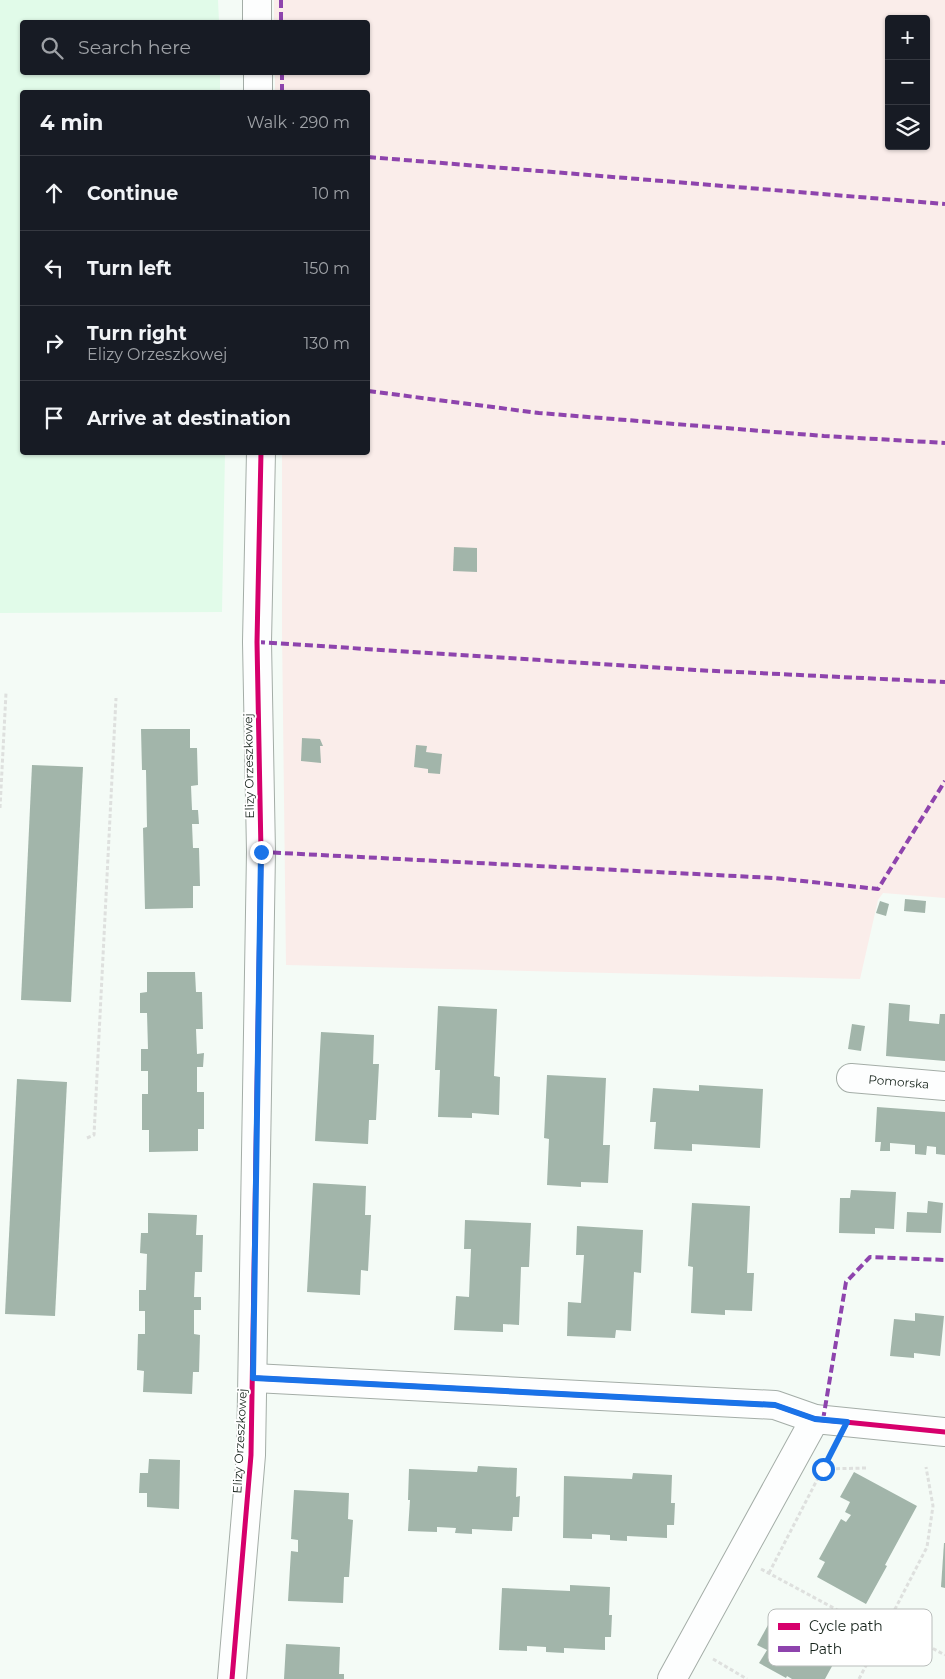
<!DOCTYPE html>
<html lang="en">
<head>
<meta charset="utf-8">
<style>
	:root { --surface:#171b24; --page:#20242c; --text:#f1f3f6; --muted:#9ea1a6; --line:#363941 }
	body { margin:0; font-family:Montserrat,sans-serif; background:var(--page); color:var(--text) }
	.controls { position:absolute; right:15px; top:15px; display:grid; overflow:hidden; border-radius:5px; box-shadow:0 1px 4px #0004 }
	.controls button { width:45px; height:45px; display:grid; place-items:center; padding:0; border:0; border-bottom:1px solid var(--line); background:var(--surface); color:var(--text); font:25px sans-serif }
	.stop { position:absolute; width:15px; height:15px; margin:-11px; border:4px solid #1a73e8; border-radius:50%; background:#fff }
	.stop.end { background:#1a73e8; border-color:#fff; box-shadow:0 1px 5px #0008 }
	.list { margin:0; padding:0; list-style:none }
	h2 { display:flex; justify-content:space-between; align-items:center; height:65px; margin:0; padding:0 20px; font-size:21px }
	h2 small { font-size:16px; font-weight:400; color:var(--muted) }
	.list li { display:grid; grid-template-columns:32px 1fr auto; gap:15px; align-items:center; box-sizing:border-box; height:75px; padding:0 20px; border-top:1px solid var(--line) }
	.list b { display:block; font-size:19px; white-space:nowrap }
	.list p { margin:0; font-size:16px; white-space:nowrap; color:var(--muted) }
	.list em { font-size:16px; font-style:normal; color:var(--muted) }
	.icon { flex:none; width:28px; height:28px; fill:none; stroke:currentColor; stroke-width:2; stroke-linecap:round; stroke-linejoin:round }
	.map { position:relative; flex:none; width:945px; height:1679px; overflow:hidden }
	.search { position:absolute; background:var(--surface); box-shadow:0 1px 4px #0004; left:20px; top:20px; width:350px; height:55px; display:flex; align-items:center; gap:12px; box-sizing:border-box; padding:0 18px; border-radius:5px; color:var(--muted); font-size:19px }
	.panel { position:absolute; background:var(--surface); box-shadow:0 1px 4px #0004; left:20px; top:90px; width:350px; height:365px; border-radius:5px }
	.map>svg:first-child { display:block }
</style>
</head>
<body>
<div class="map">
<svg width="945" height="1679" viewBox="0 0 945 1679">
	<rect width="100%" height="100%" fill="#f4fbf6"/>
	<polygon fill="#e1fbe9" points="0,0 218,0 219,22 22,22 22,72 220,73 220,92 22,92 22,452 225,453 222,612 0,613"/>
	<path fill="#faedea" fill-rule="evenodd" d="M274 0H945V898L883 893 878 900 860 979 286 965 282 632V453L368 452V92H275V73L368 72V22H274ZM889 19H926V146H889Z"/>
	<g fill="#a2b5aa">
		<polygon points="454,547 477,548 477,572 453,571"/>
		<polygon points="141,729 190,729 190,748 197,748 198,785 191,786 192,810 198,810 199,824 192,824 193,848 199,848 200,886 193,886 193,908 145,909 143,828 147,827 146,770 142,770"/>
		<polygon points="302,738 320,739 323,746 320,746 321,763 301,761"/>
		<polygon points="416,745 427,746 426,752 442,754 440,774 428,773 428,769 414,767"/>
		<polygon points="32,765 83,767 71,1002 21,1000"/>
		<polygon points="905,899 926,901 925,913 904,911"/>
		<polygon points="880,901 889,904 886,916 876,913"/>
		<polygon points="147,972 195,972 196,992 202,992 203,1029 196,1029 197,1054 204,1053 203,1067 197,1067 197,1092 204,1092 204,1129 198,1129 198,1151 149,1152 149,1130 142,1130 142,1094 148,1094 148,1071 141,1071 141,1049 148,1049 147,1013 140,1013 140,993 147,992"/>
		<polygon points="889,1003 910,1005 909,1021 939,1024 940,1014 945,1014 945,1061 886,1056"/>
		<polygon points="438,1006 497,1009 494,1076 500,1077 499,1115 472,1113 472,1118 438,1117 440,1070 435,1070"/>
		<polygon points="852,1024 865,1026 861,1051 848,1049"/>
		<polygon points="321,1032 374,1035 373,1064 379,1064 376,1120 369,1120 368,1144 315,1141"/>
		<polygon points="547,1075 606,1078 603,1145 610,1145 608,1183 581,1182 581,1187 547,1185 549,1139 544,1138"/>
		<polygon points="17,1079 67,1082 55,1316 5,1314"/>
		<polygon points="699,1085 763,1089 760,1148 692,1144 692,1151 654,1149 656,1122 650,1122 653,1088 699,1091"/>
		<polygon points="877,1107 945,1112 945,1155 936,1154 936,1147 927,1146 926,1155 915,1154 915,1145 890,1143 890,1151 880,1151 881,1142 875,1142"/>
		<polygon points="313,1183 366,1186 365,1215 371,1215 368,1271 361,1270 360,1295 307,1292"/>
		<polygon points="851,1190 896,1192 894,1229 875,1228 875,1234 839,1233 840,1198 850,1198"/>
		<polygon points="928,1201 943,1203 941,1233 906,1232 907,1212 927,1213"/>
		<polygon points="692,1203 750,1206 747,1273 754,1273 752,1311 725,1310 725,1315 691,1313 693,1267 688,1266"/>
		<polygon points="148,1213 197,1215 196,1235 203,1235 202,1272 195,1272 194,1297 201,1297 201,1310 194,1310 194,1334 200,1335 199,1372 193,1372 192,1394 143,1392 144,1371 137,1370 138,1334 145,1334 145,1311 139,1311 139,1290 146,1290 147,1254 140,1253 141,1233 148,1233"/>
		<polygon points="465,1220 531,1223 529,1267 521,1267 519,1325 503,1324 503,1332 454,1330 456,1296 469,1297 471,1249 464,1249"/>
		<polygon points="577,1226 643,1230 641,1273 634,1272 631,1331 616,1330 615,1338 567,1336 568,1302 581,1303 584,1255 576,1255"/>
		<polygon points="915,1313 944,1316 940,1356 914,1353 914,1358 890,1356 894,1319 915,1321"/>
		<polygon points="149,1459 180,1460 179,1509 147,1507 147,1493 139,1493 140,1473 148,1473"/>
		<polygon points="478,1466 517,1468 516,1497 520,1496 519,1517 513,1517 512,1531 472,1529 472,1534 455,1533 456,1528 437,1527 437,1532 408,1531 410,1500 408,1500 409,1469 477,1472"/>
		<polygon points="854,1472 917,1506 885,1565 887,1566 866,1604 817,1577 825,1562 819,1559 841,1519 846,1522 851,1515 845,1512 850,1502 840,1497"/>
		<polygon points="633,1473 672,1475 671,1503 675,1503 674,1525 667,1525 667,1538 627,1536 627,1541 610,1540 610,1535 592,1534 592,1539 563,1538 564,1476 632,1479"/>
		<polygon points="294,1490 349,1493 348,1519 353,1520 349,1577 344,1577 343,1603 288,1601 291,1551 298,1552 298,1540 291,1539"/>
		<polygon points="944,1543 945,1543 945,1588 941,1587"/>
		<polygon points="570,1585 610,1587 609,1615 612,1615 611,1637 605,1637 605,1650 564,1648 564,1653 546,1652 546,1647 527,1646 527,1651 499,1650 502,1588 570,1591"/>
		<polygon points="790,1609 817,1623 813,1630 842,1648 825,1679 792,1679 787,1676 786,1678 759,1663 767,1650 757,1645 774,1614 784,1620"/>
		<polygon points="286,1644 340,1647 339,1674 344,1674 344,1679 284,1679"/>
	</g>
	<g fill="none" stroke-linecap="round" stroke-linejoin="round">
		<g stroke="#a4ada7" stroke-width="30">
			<g id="minor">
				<polyline points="257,0 257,22"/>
				<polyline points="258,72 258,92"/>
				<path id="s1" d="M851 1078 945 1086"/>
				<polyline points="253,1378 775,1405 815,1419 945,1432"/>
				<polyline points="232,1679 251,1455 261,852 257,642 261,452"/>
				<polyline points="672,1679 815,1419"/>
			</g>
		</g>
		<g stroke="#dee0de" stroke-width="3" stroke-dasharray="4 2.5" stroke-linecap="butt">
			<polyline points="0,808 6,693"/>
			<polyline points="87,1138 94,1135 116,698"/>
			<polyline points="823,1469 867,1468"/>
			<polyline points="761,1569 882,1634"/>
			<polyline points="769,1573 834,1447"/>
			<polyline points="887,1624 945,1655"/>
			<polyline points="713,1659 747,1679"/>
			<polyline points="859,1679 927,1547 933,1506 926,1467"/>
		</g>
		<use href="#minor" stroke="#fdfefe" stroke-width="28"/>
		<g stroke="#8e44ad" stroke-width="4" stroke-dasharray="8 4" stroke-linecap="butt">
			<polyline points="281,0 281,22"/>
			<polyline points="282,72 282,92"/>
			<polyline points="368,157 945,204"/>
			<polyline points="368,391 539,413 824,436 945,443"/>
			<polyline points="257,642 695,670 945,682"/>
			<polyline points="261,852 774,878 878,889 945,781"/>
			<polyline points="823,1420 846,1282 870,1257 945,1260"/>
		</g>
		<g stroke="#fff" stroke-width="8">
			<g id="cycleway">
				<polyline points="253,1378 775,1405 815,1419 945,1432"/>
				<polyline points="232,1679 251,1455 261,852 257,642 261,452"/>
			</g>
		</g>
		<use href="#cycleway" stroke="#d6006c" stroke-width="5"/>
	</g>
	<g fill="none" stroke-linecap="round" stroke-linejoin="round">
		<polyline stroke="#1a73e8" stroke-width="6" points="261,852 253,1378 775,1405 815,1419 847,1422 823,1469"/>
	</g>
	<g text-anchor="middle" stroke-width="4" stroke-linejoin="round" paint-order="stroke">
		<g font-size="12" fill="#16231b" stroke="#fff">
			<text transform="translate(249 766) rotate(-91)" y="4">Elizy Orzeszkowej</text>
			<text dy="4" stroke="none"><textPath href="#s1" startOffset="48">Pomorska</textPath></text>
			<text transform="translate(240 1441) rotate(-87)" y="4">Elizy Orzeszkowej</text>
		</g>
	</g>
	<rect x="768" y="1609" width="164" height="57" rx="8" fill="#fff" stroke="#b9bdbb" stroke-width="1"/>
	<rect x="778" y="1623" width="22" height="7" fill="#d6006c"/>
	<rect x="778" y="1646" width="22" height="6" fill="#8e44ad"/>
	<g font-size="14" fill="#16231b">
		<text x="809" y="1631">Cycle path</text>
		<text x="809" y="1654">Path</text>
	</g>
</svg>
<div class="controls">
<button>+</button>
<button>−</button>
<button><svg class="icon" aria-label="layers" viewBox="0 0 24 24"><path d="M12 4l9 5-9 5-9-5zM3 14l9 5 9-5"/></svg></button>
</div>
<div class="stop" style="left:823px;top:1469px"></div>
<div class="stop end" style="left:261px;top:852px"></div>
<div class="search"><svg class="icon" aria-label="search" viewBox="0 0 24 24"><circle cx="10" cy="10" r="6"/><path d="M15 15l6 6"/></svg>Search here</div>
<section class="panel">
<h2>4 min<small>Walk · 290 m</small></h2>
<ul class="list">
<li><svg class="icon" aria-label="ahead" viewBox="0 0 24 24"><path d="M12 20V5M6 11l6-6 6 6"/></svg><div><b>Continue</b></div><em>10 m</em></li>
<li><svg class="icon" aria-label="left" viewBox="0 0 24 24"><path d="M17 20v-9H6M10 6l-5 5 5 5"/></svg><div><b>Turn left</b></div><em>150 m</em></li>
<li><svg class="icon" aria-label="right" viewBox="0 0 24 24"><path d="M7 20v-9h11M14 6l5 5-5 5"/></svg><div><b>Turn right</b><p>Elizy Orzeszkowej</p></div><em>130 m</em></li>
<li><svg class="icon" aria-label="arrive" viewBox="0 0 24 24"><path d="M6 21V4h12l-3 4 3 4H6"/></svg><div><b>Arrive at destination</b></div></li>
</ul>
</section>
</div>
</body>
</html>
